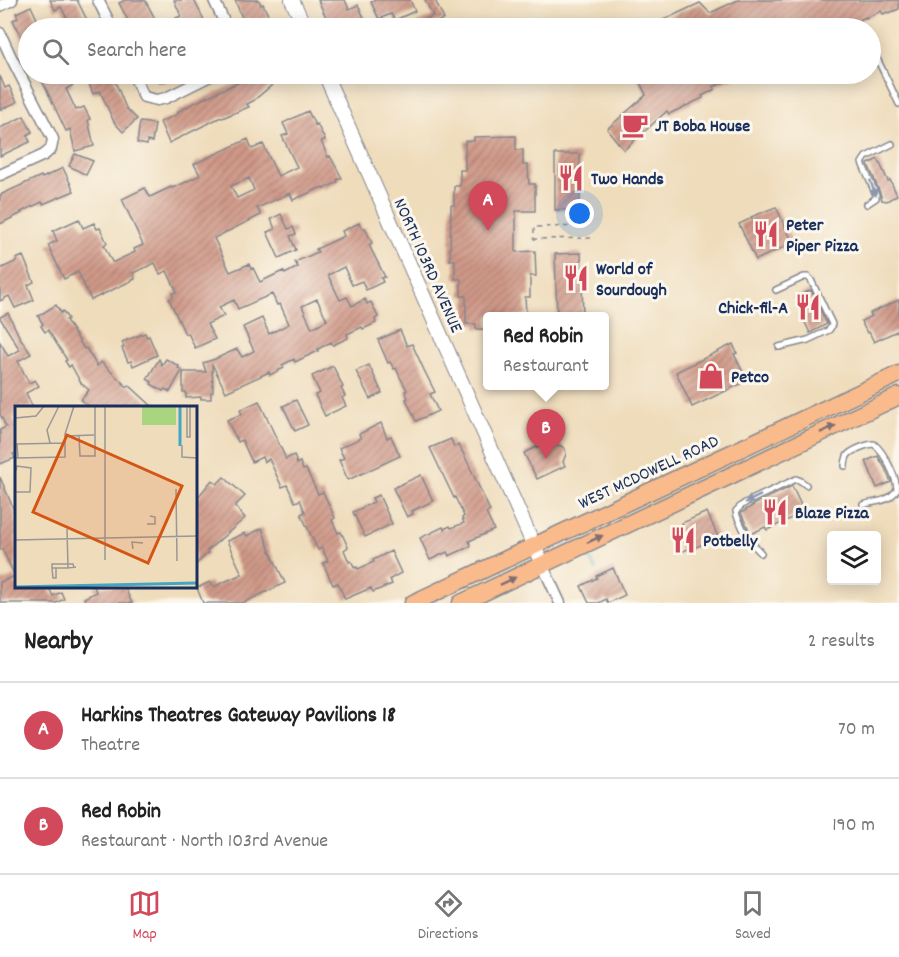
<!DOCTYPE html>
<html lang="en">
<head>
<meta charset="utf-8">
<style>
	:root { --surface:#fff; --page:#f6f6f6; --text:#222; --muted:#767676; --line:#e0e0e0; --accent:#d1495b }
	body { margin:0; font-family:Dekko,sans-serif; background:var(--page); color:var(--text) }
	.controls { position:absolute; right:18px; bottom:18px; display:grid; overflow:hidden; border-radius:6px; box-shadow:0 3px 15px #0003 }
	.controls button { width:54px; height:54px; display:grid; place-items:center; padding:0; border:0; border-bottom:2px solid var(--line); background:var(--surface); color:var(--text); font:30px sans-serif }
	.you { position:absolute; left:580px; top:214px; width:21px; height:21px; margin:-15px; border:4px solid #fff; border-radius:50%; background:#1a73e8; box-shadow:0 0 0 9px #1a73e833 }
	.badge { display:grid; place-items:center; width:39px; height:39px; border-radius:50%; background:var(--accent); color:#fff; font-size:20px; font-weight:700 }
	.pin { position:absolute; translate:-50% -50px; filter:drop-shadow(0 2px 3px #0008) }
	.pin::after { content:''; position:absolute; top:32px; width:21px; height:18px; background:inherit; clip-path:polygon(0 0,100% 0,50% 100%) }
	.popup { position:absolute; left:483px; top:312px; width:126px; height:78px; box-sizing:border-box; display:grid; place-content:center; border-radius:6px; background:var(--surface); filter:drop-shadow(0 2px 4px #0005); font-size:20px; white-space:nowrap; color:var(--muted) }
	.popup b { font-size:22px; color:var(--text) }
	.popup::after { content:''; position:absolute; left:50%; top:100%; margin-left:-12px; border:12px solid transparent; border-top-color:var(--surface) }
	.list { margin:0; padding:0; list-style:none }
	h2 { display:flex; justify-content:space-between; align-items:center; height:78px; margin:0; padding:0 24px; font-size:26px }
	h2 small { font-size:20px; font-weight:400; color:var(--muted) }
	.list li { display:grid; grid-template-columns:39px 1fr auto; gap:18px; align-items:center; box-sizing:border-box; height:96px; padding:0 24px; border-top:2px solid var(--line) }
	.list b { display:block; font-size:22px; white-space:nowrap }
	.list p { margin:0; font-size:20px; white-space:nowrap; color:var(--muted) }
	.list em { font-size:20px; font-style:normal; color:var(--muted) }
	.icon { flex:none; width:33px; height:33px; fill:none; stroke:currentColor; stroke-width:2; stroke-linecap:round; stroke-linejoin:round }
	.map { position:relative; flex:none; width:899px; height:603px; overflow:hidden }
	.search { position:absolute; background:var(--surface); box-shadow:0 3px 15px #0003; left:18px; right:18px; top:18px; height:66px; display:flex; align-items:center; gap:15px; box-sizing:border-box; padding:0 21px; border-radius:33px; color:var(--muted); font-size:22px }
	.sheet { height:270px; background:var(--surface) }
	nav { display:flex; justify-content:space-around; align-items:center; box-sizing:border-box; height:84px; border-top:2px solid var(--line); background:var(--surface); font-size:16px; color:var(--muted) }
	nav a { display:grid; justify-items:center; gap:3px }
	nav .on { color:var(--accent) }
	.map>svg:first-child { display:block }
</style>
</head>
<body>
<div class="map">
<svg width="899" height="603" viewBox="0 0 899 603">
	<defs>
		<pattern id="building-hatch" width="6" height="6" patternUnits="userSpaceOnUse" patternTransform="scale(1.5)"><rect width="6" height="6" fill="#d09988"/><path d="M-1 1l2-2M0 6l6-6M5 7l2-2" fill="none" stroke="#a87d72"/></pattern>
	</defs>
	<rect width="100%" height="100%" fill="#fbf7ec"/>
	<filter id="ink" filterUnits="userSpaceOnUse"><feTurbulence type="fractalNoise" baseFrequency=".0167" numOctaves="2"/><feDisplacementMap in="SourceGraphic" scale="12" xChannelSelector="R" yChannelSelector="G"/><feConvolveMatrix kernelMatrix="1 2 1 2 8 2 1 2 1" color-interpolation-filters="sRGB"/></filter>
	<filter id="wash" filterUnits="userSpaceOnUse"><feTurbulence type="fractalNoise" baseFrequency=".008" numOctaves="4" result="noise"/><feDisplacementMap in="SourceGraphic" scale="24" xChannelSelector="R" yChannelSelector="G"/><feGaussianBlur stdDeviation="1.35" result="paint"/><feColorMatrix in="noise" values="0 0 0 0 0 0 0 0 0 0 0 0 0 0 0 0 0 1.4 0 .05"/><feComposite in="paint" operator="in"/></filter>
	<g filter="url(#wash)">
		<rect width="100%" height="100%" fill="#efdcbb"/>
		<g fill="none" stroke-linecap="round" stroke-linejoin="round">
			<polyline stroke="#43a7c3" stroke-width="2" points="589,556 596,570"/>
		</g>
		<g id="blocks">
			<g fill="url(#building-hatch)" fill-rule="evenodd">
				<polygon points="50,0 77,0 91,28 72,28 61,7 55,10"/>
				<polygon points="125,0 145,0 160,28 132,28 119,3"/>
				<polygon points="174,0 194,0 208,28 180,28 176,18 181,16"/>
				<polygon points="235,0 259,0 261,5 263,4 269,17 262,20 266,28 257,28 255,24 246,28"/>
				<polygon points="318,0 345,0 349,9 358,5 369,28 331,28"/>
				<polygon points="375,0 410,0 415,11 395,20 391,14 379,19 371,2"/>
				<polygon points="425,0 435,0 444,19 423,28 419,28 417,23 433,16"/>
				<polygon points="738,0 899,0 899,9 889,13 888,12 883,14 881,11 866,18 866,17 853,23 855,28 646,28 700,3 710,13"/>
				<polygon points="31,6 41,28 28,28 28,51 13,20 18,18 16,13"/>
				<polygon points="39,74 68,74 73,85 66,89 76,110 84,107 90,119 88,120 94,146 75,151 70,129 66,131"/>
				<polygon points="93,74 126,74 114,79 126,108 137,119 123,132 114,122 100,91 93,94 88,81 95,78"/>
				<polygon points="157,74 183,74 160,83"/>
				<polygon points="251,74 262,74 272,85 253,101 247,104 249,107 222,118 221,117 169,143 160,122 178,114 177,112 194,103 243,80"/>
				<polygon points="636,74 742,74 713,87 715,89 702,96 703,98 669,114 667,111 624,150 607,129 646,95"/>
				<polygon points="0,76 5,88 9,86 17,102 0,110"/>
				<path d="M308 111 315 125 317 124 325 140 321 141 328 157 330 156 342 178 337 180 338 182 324 189 323 187 318 189 293 200 290 193 257 208 261 215 214 238 230 272 249 264 251 269 253 268 260 282 283 271 285 274 298 267 295 262 318 252 316 249 344 236 342 231 359 223 362 229 365 228 372 243 369 245 385 277 381 278 383 282 366 290 362 281 352 285 344 267 328 275 340 300 347 297 352 306 365 299 367 304 371 302 378 317 375 319 376 323 363 329 362 327 347 334 348 338 333 345 331 342 318 349V351L295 362 294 359 282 365 284 368 270 375 269 372 226 392 212 364 213 392H211V399H201V397L186 398V392H183V372H206L203 363 215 359 237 349 242 357 254 351 243 327 262 318 269 334 289 324 280 304 277 305 272 294 238 309 234 300 219 307 224 316 207 324 215 339 195 348 188 333 185 334 169 299 173 297 172 294 177 292 167 271 160 274 155 263 133 273 135 279 91 300 78 272 64 279 48 245 57 241 53 231 79 219 83 228 94 223 97 229 100 228 107 243 104 245 112 262H114L135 252 134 249 143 245 122 199 145 188 150 197 171 187 172 188 184 183 200 175 194 164 248 139 252 149 263 144 278 176 297 167 282 136 288 134 283 123ZM249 178 254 190 237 198 231 186ZM317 299 327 320 312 328 302 306Z"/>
				<polygon points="24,116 32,132 27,135 30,142 0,156 0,128"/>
				<polygon points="140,122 155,124 152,142 147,141 147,145 137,143"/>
				<polygon points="516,136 516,150 523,150 523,165 528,165 529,184 535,184 535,211 516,211 516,252 535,251 536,276 530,276 530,297 525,297 526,314 521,315 521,316 488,316 488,329 476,329 476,324 466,324 466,296 461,296 461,279 455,279 455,260 450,260 451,205 454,205 454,186 460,186 460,170 465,170 465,141 474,141 474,137"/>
				<polygon points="75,154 93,161 86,175 69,166"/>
				<polygon points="555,154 580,154 580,209 555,210"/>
				<polygon points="878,159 888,181 890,180 897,195 887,201 882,200 880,193 868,164"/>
				<polygon points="63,168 74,191 43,204 42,202 21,212 22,213 0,224 0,195 41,176 42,178"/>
				<polygon points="776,207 793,243 756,260 739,224 752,218 751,217"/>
				<polygon points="281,214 288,229 293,227 296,234 290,236 296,250 279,258 267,232 275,229 271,219"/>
				<polygon points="581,253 583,316 557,316 555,254"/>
				<polygon points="23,256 34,282 28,285 34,300 15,308 9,296 0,301 0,269 17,261 16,259"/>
				<polygon points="811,290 827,324 810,333 801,314 803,314 800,308 801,307 796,297"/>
				<polygon points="899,300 899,330 874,342 869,332 867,333 861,321 872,316 870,313"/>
				<polygon points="56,305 61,313 63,311 68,319 66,320 84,349 86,348 97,366 101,362 127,387 129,385 154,408 90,408 81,400 89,390 81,383 71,365 69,367 65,361 67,360 48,330 45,332 41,326 43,324 38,316"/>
				<polygon points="8,313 19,336 31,354 18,361 29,383 35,380 39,386 26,393 33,408 16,408 16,416 13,418 16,425 16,453 13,454 15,458 0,464 0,430 6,427 0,414 0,342 8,356 20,350 0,318 0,317"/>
				<polygon points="400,330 407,346 412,344 424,370 435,392 430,394 438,411 416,421 406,399 408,398 405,391 407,390 400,377 396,368 394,369 390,362 388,363 378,340"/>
				<polygon points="145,333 147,337 149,336 157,355 133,366 131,361 128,362 122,348 124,347 122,342"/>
				<polygon points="733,344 737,353 734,354 747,381 692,407 676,372"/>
				<polygon points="159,359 162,365 166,359 179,366 178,368 182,370 170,392 165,389 163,391 151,384 152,382 147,379"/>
				<polygon points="369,365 382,393 370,399 356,371"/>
				<polygon points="333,366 343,387 341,388 345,396 342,398 346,406 325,416 315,395 320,393 312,376"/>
				<polygon points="296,400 308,425 295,431 283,406"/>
				<polygon points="259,401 286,459 294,455 297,464 300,462 303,470 306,469 318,494 323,492 335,518 332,520 338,533 341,532 348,547 344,550 349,562 351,561 355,568 357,567 358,569 374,562 373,560 391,551 401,573 390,579 392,584 373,592 371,588 345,599 338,583 333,585 323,563 328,561 322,548 318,550 309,531 301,514 305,512 300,500 295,502 287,485 282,487 269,459 264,462 262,457 252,462 242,440 238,442 227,420 242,414 240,410"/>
				<polygon points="381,423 387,438 391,436 400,456 348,480 339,460 344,458 339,448 361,438 359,434"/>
				<polygon points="451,439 454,447 459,445 468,463 490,511 486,513 494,530 469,541 471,546 449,556 447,552 430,560 420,538 443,527 444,529 450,526 451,528 464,523 462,518 464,516 455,497 454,498 430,448"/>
				<polygon points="553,439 556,445 561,446 565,449 566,454 563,462 565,466 537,479 524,453"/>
				<polygon points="878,456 885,468 891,482 877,488 866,461"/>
				<polygon points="421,475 433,501 412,511 413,514 407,517 393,488"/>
				<polygon points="0,477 16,515 16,586 48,586 53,596 61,592 64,599 56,603 0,603 0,582 15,576 2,549 0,550"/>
				<polygon points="224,477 245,496 235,506 245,518 207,551 208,553 195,565 195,495 198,497 212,480 217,484"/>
				<polygon points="792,486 804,512 767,530 765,527 751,534 741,513 755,504"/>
				<polygon points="379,495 392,524 365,537 353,512 374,502 372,498"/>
				<polygon points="707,512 718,537 694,548 693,547 681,552 671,530 683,525 682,523"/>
				<polygon points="262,528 270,551 285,583 243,603 203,603 197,588 210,582 213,587 242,574 227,541 245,533 247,536"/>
				<polygon points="613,568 625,595 608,603 606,599 599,603 589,603 581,586 597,578 596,576"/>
				<polygon points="94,586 124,586 132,603 86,603 84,598 96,592"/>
			</g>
		</g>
	</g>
	<g filter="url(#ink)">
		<use href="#blocks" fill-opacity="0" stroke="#85868c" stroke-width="1.5"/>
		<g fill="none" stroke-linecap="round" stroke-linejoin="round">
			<g stroke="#85868c" stroke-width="8">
				<g id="service">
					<polyline points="870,44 899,104"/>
					<polyline points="867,204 876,198 876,195 862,163 866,157 892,144"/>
					<polyline points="776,290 804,277 808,277 811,280 832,324 831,327 829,330 808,340 779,347"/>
					<path d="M845 466C845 464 846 459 847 456 851 450 868 444 874 444 884 452 897 478 897 490 886 504 876 500 863 505"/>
					<polyline points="761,553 748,539 737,516 736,511 741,506 745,503 796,479 801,481 806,485"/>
				</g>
			</g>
			<g stroke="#85868c" stroke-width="13">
				<g id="minor">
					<polyline points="98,0 112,28"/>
					<polyline points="214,0 227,28"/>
					<polyline points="0,6 12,0"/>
					<polyline points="0,33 11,57 53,139 51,149 44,155 0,175"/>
					<polyline points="133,74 144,97 157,100 166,98 214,74"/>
					<polyline points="542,564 560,603"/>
				</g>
			</g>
			<g stroke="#85868c" stroke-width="16">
				<g id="tertiary">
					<polyline points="292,0 305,28"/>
					<polyline points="325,74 542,564"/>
				</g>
			</g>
			<g stroke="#85868c" stroke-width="19">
				<g id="primary">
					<polyline points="413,603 899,374"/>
					<polyline points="461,603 899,396"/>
				</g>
			</g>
			<polyline stroke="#85868c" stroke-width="1.5" stroke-dasharray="4.5 4.5" stroke-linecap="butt" points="591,238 534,239 534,227 591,226"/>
			<use href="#service" stroke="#fff" stroke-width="5"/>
			<use href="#minor" stroke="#fff" stroke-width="10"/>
			<use href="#tertiary" stroke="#fff" stroke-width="14"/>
			<use href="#primary" stroke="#fabb8c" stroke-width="16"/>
		</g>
		<defs><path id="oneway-solid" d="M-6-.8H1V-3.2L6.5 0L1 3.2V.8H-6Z" transform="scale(1.5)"/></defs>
		<g fill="#8d97ae">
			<use href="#oneway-solid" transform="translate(873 188) rotate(70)"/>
			<use href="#oneway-solid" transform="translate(753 499) rotate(154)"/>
		</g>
		<g fill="#7f6e73">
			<use href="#oneway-solid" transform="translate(828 429) rotate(-25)"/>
			<use href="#oneway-solid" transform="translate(595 539) rotate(-25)"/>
			<use href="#oneway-solid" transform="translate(508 581) rotate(-26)"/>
		</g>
	</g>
	<defs>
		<g id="cafe-bare" transform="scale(2.07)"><path d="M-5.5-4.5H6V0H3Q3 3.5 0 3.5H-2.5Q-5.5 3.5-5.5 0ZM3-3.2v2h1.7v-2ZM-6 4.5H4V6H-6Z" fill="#d1495b" stroke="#fbf7ec" stroke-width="2.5" paint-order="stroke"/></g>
		<g id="restaurant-bare" transform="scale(2.07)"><path d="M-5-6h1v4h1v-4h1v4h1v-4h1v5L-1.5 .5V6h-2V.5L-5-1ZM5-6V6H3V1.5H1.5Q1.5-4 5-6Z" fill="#d1495b" stroke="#fbf7ec" stroke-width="2.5" paint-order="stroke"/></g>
		<g id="shop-bare" transform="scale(2.07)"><path d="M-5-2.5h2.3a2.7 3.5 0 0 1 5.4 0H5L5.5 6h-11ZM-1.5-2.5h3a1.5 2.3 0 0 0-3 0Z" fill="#d1495b" stroke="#fbf7ec" stroke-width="2.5" paint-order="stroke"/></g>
	</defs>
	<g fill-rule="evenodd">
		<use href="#cafe-bare" x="635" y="125"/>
		<use href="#restaurant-bare" x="571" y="178"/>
		<use href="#restaurant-bare" x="766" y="234"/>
		<use href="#restaurant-bare" x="576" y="278"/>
		<use href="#restaurant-bare" x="808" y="307"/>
		<use href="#shop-bare" x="711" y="376"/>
		<use href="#restaurant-bare" x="775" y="512"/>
		<use href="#restaurant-bare" x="683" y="540"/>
	</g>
	<g text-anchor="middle" stroke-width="6" stroke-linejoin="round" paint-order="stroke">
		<g font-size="18" font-weight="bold" fill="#1b2f5e" stroke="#fbf7ec" text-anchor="start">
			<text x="655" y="131">JT Boba House</text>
			<text x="591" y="184">Two Hands</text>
			<text x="786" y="230">Peter<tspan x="786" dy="21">Piper Pizza</tspan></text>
			<text x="596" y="274">World of<tspan x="596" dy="21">Sourdough</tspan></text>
			<text x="788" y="313" text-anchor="end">Chick-fil-A</text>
			<text x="731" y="382">Petco</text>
			<text x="795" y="518">Blaze Pizza</text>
			<text x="703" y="546">Potbelly</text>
		</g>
		<g font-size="18" fill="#1b2f5e" stroke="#fbf7ec">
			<text transform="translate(429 265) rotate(66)" y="6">NORTH 103RD AVENUE</text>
			<text transform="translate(648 471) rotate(-25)" y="6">WEST MCDOWELL ROAD</text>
		</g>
	</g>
	<g transform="translate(15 406)">
		<rect width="182" height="182" fill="#efdcbb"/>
		<path d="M127 0H161V19H127Z" fill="#a9d581"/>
		<path fill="none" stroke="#43a7c3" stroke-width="3" d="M165 40V0M0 181 182 177"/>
		<path fill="none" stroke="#9a9796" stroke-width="1.5" d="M90 0V154M172 0V31H175V0M0 12 21 10 29 0M64 29 65 50H80V0M50 30 79 29M35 37 32 24 44 0M167 39V51L182 52M0 52 50 51V28L59 0M3 52 2 38 50 37M0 67 2 60 16 62 15 86H0M161 83 162 155M132 118H140V111L135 110M52 123 53 162 61 161M0 134 182 130M118 143 117 136 128 137M37 162V158H58L59 162M41 162V172H38L37 162H53"/>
		<path fill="#d45514" fill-opacity="0.15" stroke="#d45514" stroke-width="3" d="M52 29 167 80 133 157 18 106Z"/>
		<rect width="182" height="182" fill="none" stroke="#1b2f5e" stroke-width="3"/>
	</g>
</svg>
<div class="controls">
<button><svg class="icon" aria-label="layers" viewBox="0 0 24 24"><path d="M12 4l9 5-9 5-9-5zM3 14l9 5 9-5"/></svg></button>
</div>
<div class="you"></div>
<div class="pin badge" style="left:488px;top:231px">A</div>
<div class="pin badge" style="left:546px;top:459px">B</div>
<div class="popup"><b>Red Robin</b>Restaurant</div>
<div class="search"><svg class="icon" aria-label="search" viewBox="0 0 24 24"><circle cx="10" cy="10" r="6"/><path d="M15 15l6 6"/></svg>Search here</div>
</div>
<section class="sheet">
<h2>Nearby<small>2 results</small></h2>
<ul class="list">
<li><span class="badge">A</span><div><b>Harkins Theatres Gateway Pavilions 18</b><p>Theatre</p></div><em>70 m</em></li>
<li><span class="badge">B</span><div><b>Red Robin</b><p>Restaurant · North 103rd Avenue</p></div><em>190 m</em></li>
</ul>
</section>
<nav>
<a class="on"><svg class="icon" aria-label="map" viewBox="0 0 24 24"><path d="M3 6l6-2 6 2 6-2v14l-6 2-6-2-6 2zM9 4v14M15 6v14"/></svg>Map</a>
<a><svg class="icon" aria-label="directions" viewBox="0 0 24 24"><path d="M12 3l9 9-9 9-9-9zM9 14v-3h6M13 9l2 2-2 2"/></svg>Directions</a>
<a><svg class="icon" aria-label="saved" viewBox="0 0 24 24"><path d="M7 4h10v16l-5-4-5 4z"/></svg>Saved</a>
</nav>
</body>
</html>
